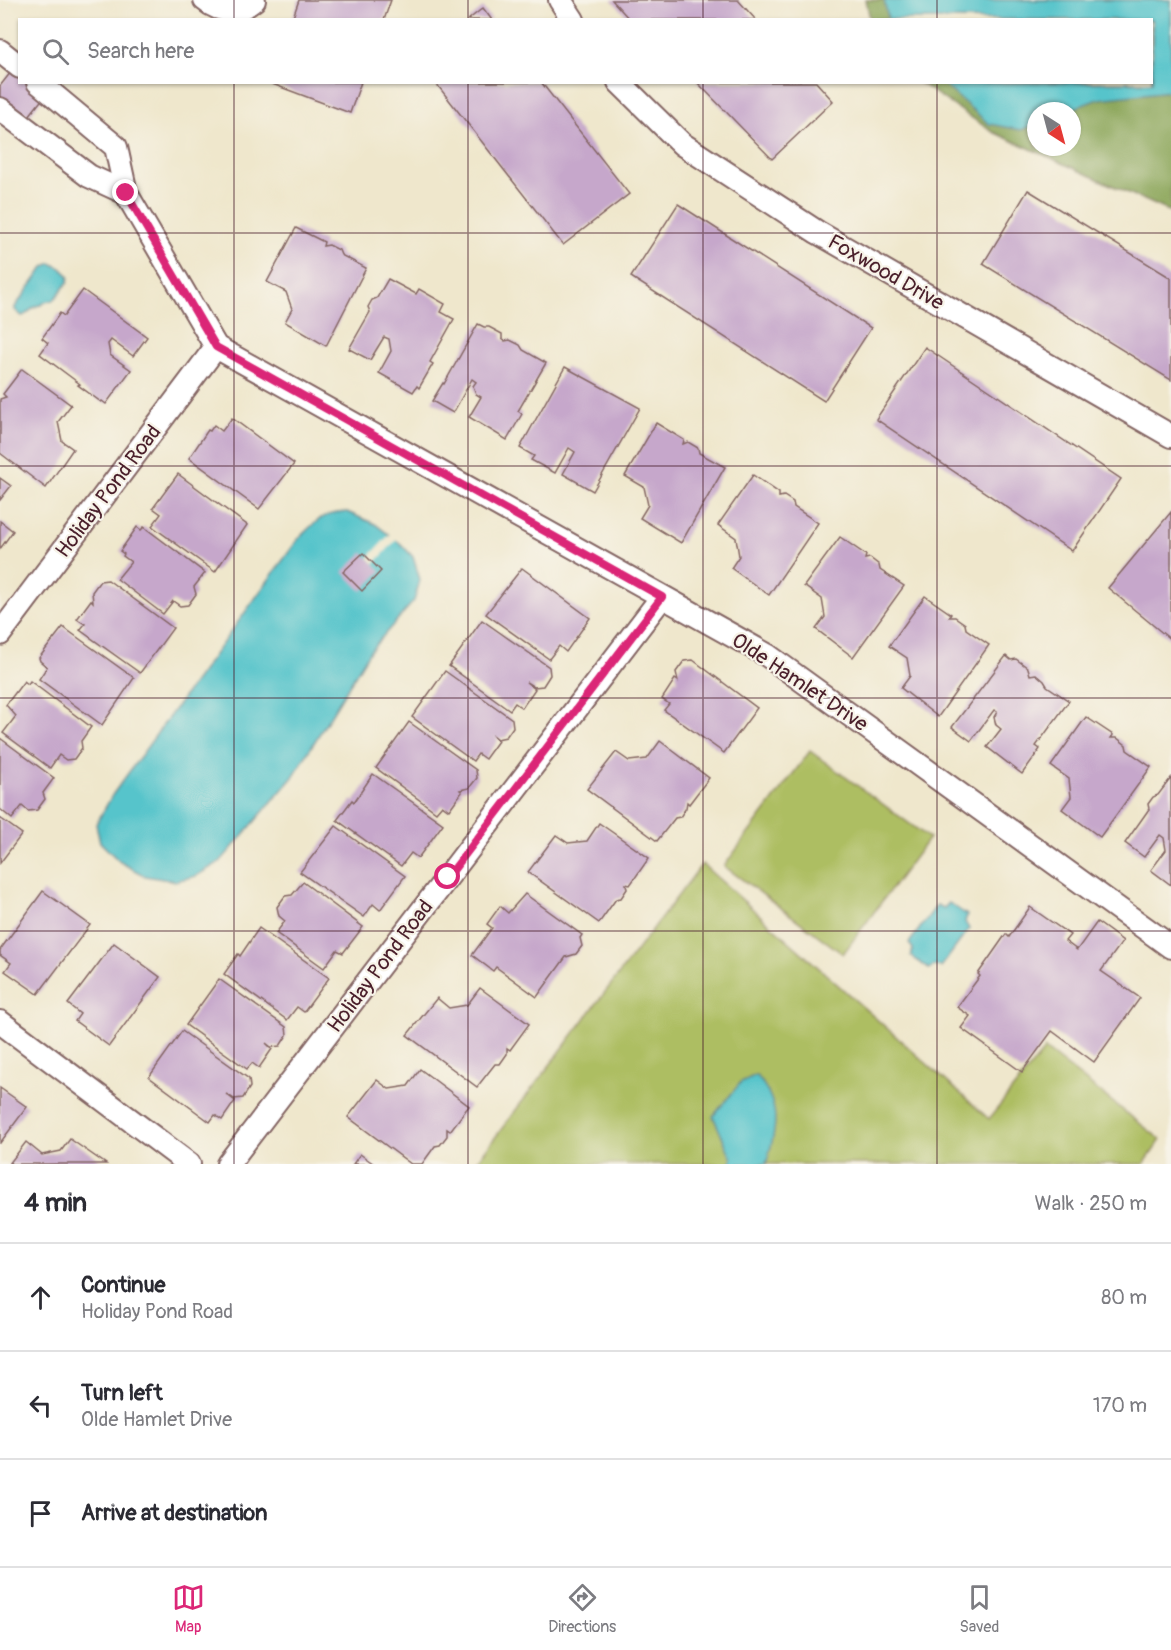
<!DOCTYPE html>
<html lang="en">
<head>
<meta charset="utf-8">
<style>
	:root { --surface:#fff; --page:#f2f2f3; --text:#2b2b33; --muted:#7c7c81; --line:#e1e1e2; --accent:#db2777 }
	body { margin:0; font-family:Pangolin,sans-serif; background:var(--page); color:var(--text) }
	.compass { position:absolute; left:1027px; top:102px; width:54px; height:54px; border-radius:50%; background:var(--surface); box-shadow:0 2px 4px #0004; rotate:144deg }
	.stop { position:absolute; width:18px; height:18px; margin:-14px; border:4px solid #db2777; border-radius:50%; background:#fff }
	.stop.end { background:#db2777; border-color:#fff; box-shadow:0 2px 6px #0008 }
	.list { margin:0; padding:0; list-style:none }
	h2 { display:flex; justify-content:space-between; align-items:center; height:78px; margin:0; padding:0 24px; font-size:26px }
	h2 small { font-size:20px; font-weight:400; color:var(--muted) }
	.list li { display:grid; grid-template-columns:39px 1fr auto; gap:18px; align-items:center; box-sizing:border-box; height:108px; padding:0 24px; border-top:2px solid var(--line) }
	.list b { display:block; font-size:22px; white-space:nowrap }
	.list p { margin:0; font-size:20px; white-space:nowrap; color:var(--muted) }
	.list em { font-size:20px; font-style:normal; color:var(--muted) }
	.icon { flex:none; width:33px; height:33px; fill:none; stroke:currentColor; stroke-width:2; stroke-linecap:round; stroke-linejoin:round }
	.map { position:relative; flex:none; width:1171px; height:1164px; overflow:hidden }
	.search { position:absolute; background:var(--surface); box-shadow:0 2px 4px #0004; left:18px; right:18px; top:18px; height:66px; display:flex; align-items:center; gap:15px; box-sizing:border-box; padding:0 21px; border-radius:0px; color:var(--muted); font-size:22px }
	.sheet { height:402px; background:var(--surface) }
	nav { display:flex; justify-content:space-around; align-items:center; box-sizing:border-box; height:84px; border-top:2px solid var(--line); background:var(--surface); font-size:16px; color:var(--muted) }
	nav a { display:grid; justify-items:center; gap:3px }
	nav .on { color:var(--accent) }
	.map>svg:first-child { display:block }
</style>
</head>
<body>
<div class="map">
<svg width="1171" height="1164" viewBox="0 0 1171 1164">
	<rect width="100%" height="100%" fill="#f7f3e8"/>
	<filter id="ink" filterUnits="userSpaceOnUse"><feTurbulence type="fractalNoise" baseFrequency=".0167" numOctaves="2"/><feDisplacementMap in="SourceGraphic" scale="12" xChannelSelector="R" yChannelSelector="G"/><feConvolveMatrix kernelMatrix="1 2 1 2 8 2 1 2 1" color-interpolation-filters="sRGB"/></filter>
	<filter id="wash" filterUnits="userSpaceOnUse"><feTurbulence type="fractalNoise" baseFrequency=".008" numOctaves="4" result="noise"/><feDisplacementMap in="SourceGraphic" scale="24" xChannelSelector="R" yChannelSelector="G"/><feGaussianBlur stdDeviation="1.35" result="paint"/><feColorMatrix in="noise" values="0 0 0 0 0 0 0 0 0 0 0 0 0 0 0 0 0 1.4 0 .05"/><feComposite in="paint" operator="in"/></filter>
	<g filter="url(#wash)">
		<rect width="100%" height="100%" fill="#efe7cc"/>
		<g fill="#adbe62" stroke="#7c6e46" stroke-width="1.5">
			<polygon points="810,751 929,838 843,954 724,866"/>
			<polygon points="702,864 989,1119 1045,1049 1161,1140 1144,1164 475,1164"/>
		</g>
		<path fill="#8aa558" stroke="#6a6242" stroke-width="1.5" fill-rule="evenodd" d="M866 0H1171V212L993 132 920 83 1152 82V20L870 19ZM1036 111H1072V147H1036Z"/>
		<g fill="#56c4cb" stroke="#50727b" stroke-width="1.5">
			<polygon points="884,0 1171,0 1171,91 1098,99 1067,111 1036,111 1036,124 1021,130 989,124 942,83 1152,82 1152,20 888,19"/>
			<path d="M51 263 61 268 69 276 68 282 54 300 45 302C41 307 39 304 35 307 29 310 29 314 22 316L15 310V307L44 267Z"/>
			<path d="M347 512 375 524 401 544 413 557 420 580 414 601 370 651 293 777 220 862 196 876 175 881 145 876 120 862 100 842 96 824 113 794 299 538C316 521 322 513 347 512Z"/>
			<polygon points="949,903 967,915 965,922 969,929 941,967 935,965 929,969 911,956 913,949 909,943 937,905 944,908"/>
			<path d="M756 1075C782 1104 777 1129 766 1164H730L732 1159 713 1116 741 1082Z"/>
		</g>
		<polygon fill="#efe7cc" points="391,533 398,538 374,564 368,558"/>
		<g id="blocks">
			<g fill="#c6a7cb">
				<polygon points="299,0 391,0 384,20 292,20"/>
				<polygon points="612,0 738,0 756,20 630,20"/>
				<polygon points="483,8 492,20 468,20"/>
				<polygon points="20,70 20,82 49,82 44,97 29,116 25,112 12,129 0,120 0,86 11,72"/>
				<polygon points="267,82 361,82 350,113"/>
				<polygon points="435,82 541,82 629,194 563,245"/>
				<polygon points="697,82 816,82 833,101 772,159"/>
				<polygon points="1028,190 1171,278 1171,380 983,264"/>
				<polygon points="678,204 871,328 824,401 631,277"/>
				<polygon points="296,228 324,242 323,246 329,245 339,250 341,255 366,268 326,346 285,322 292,309 286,292 267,282"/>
				<polygon points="388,279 416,294 419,289 445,304 441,312 454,319 430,362 433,364 419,388 417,386 413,392 379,373 391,351 389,339 384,337 370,360 349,349 370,312 368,307 372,300 377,298"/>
				<polygon points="83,290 147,337 133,356 111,340 108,344 110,355 131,370 106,404 102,401 101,402 78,385 80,384 40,354 48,343 42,338 60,313 64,316"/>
				<polygon points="478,324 484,327 489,327 502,334 502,339 505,341 510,340 520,345 523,350 546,363 518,411 522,414 507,440 469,417 481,397 476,394 473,386 476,382 472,379 453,413 432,401 443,383 444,384"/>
				<polygon points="925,347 1121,479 1072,551 876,419"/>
				<polygon points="565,367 640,408 593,491 563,474 575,452 569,448 555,473 531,460 534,456 520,448"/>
				<polygon points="22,369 71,405 58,422 62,441 73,449 46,488 0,453 0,399 6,397 3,394"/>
				<polygon points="232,418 294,464 259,509 189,458 208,430 210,431 214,425 222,431"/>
				<polygon points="656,423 684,440 683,444 688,442 698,448 699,453 725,467 681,543 640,518 648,505 644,487 625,476"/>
				<polygon points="178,474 247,525 215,572 152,526 161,514 153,508"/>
				<polygon points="753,475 779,493 779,497 784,496 793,502 794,507 818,523 769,595 731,568 739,556 736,538 718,525"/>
				<polygon points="0,478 11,486 0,500"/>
				<polygon points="1171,512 1171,640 1108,588"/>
				<polygon points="0,521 13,531 0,549"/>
				<polygon points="137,527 141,530 144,527 205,573 194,587 196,594 188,605 180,606 173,601 163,614 117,579 131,562 123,556 124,554 120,551"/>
				<polygon points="840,537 866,555 865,559 870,558 879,565 880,570 904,586 853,657 816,629 825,617 822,599 804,586"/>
				<polygon points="363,553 381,571 362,591 343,572"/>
				<polygon points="522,568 590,618 566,652 559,646 549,659 486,614"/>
				<polygon points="108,580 173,628 140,673 80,630 85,624 77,619 91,600 93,602 92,592 100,581"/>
				<polygon points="925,596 951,614 949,617 955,617 965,624 966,629 989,645 938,717 901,688 910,676 907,658 889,646"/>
				<polygon points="482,620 549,667 550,675 543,686 534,687 526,682 535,689 522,708 515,703 510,710 449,666"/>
				<polygon points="63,627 134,678 102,725 39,679 47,667 40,661 39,658"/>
				<polygon points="1006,656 1011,660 1016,659 1028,668 1030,675 1036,674 1044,681 1047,686 1069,701 1036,746 1040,749 1022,774 987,747 1001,729 996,725 994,717 997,712 994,710 971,741 952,727"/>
				<polygon points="693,660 757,708 724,753 664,710 669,704 662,699 675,679 678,681 676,672 684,661"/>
				<polygon points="445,671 512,719 513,727 506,737 497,739 492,735 498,741 485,759 478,754 473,761 412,717"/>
				<polygon points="24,681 28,684 30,681 91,727 81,741 82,748 74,759 66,760 59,755 50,768 3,733 16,716 6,705"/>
				<polygon points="1086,717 1113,735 1111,738 1117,738 1126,745 1127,750 1151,767 1100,837 1062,809 1071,797 1069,779 1051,766"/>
				<polygon points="409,722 476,770 477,778 469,788 460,790 462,792 449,810 442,805 436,812 376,768"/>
				<polygon points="0,738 54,778 43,793 45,799 37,810 28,811 22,806 12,819 0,809"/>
				<polygon points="660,741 709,778 689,804 687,802 686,808 680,817 675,818 657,841 587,789 616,752 629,761 647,759"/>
				<polygon points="373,774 443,824 418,858 411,853 401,866 337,820 352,800 354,802"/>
				<polygon points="1171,778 1171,885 1151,870 1166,850 1164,838 1160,835 1144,857 1125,843 1149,809 1148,804 1153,797 1158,795"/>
				<polygon points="0,818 22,834 0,863"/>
				<polygon points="599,823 649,858 630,885 626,884 627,889 621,898 616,899 599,923 528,872 556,835 568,843 587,841"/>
				<polygon points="336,826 405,876 380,910 373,904 364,917 300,872"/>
				<polygon points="303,882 363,927 343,953 337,950 324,968 276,933 285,921 279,916 277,907 285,896 292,895"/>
				<polygon points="43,891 90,925 38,994 5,971 11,963 0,955 0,950"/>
				<polygon points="525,894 582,935 580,938 582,946 576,954 566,957 537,997 496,967 493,971 472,955 492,928 487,924 500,906 508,913"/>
				<polygon points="1030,907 1070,935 1065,941 1077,950 1097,922 1123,941 1101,971 1140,998 1094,1062 1052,1031 1022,1072 961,1028 970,1016 957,1007 980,976 978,974 1006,934 1009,937"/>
				<polygon points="259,928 329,978 304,1012 297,1007 287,1020 224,974 238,954 240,956"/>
				<polygon points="114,943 160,977 109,1046 75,1021 80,1014 68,1004"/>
				<polygon points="219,979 286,1027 287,1035 280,1046 271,1047 266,1043 272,1049 259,1068 252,1063 247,1069 186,1025"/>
				<polygon points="480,988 529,1024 510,1050 507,1048 507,1054 500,1064 495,1064 477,1087 407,1035 437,998 449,1008 467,1005"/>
				<polygon points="182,1031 249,1079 250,1087 243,1098 234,1099 226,1094 235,1101 222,1120 215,1115 210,1122 149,1077"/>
				<polygon points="420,1069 469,1106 450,1131 447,1129 447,1136 440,1145 435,1146 422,1164 411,1164 348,1117 377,1080 389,1089 408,1086"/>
				<polygon points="0,1088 27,1107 0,1143"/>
				<polygon points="70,1139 106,1164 9,1164 26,1142 42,1155 61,1151"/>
				<polygon points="360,1154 374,1164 353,1164"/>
			</g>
		</g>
	</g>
	<g filter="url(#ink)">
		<use href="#blocks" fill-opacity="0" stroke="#846563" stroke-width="1.5"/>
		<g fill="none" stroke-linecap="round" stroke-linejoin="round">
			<g stroke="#846563" stroke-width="26">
				<g id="street">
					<path d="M205 0C220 13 239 13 254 0"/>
					<polyline points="560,0 573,20"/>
					<polyline points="0,51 20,67"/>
					<polyline points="38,82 116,147 126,193 216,347 767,655 1171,947"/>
					<polyline points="619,82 682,144 817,232 1171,436"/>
					<polyline points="0,109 89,176 126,193"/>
					<polyline points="0,634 216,347"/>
					<polyline points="0,1022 189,1164"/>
					<polyline points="228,1164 662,597"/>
				</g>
			</g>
			<use href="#street" stroke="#fff" stroke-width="22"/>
		</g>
	</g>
	<g fill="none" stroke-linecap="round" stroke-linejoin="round" filter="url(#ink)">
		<polyline stroke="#db2777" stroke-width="8" points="126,193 216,347 662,597 448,877"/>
	</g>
	<path fill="none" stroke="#4a1f2b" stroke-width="1.5" stroke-opacity="0.55" d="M234 0V20M468 0V20M703 0V20M937 0V20M234 82V1164M468 82V1164M703 82V1164M937 82V1164M0 233H1171M0 466H1171M0 698H1171M0 931H1171"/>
	<g text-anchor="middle" stroke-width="4.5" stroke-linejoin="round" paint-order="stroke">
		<g font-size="21" fill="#4a1f2b" stroke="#f7f3e8">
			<text transform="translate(886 272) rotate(30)" y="7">Foxwood Drive</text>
			<text transform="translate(108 491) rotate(-53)" y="7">Holiday Pond Road</text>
			<text transform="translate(800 682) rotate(34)" y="7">Olde Hamlet Drive</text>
			<text transform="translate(380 966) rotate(-53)" y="7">Holiday Pond Road</text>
		</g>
	</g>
</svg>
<svg class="compass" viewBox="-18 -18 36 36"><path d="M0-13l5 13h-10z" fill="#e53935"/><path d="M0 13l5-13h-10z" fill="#7c7c81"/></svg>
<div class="stop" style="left:448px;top:877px"></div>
<div class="stop end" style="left:126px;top:193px"></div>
<div class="search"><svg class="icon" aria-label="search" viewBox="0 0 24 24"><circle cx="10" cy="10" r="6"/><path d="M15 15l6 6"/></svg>Search here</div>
</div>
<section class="sheet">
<h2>4 min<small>Walk · 250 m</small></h2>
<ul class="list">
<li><svg class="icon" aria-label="ahead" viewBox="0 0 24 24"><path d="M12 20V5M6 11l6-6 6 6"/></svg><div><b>Continue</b><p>Holiday Pond Road</p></div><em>80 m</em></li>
<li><svg class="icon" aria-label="left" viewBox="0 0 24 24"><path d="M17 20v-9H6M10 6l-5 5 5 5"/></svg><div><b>Turn left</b><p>Olde Hamlet Drive</p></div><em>170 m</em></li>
<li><svg class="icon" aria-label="arrive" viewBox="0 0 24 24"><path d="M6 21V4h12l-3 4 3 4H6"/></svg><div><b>Arrive at destination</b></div></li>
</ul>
</section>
<nav>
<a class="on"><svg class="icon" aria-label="map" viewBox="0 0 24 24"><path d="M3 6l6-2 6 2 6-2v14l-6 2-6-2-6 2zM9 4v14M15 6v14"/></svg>Map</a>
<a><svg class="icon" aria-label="directions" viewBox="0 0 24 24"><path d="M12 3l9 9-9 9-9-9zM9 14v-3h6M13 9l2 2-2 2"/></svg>Directions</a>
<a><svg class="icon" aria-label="saved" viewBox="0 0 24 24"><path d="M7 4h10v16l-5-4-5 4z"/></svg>Saved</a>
</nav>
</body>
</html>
